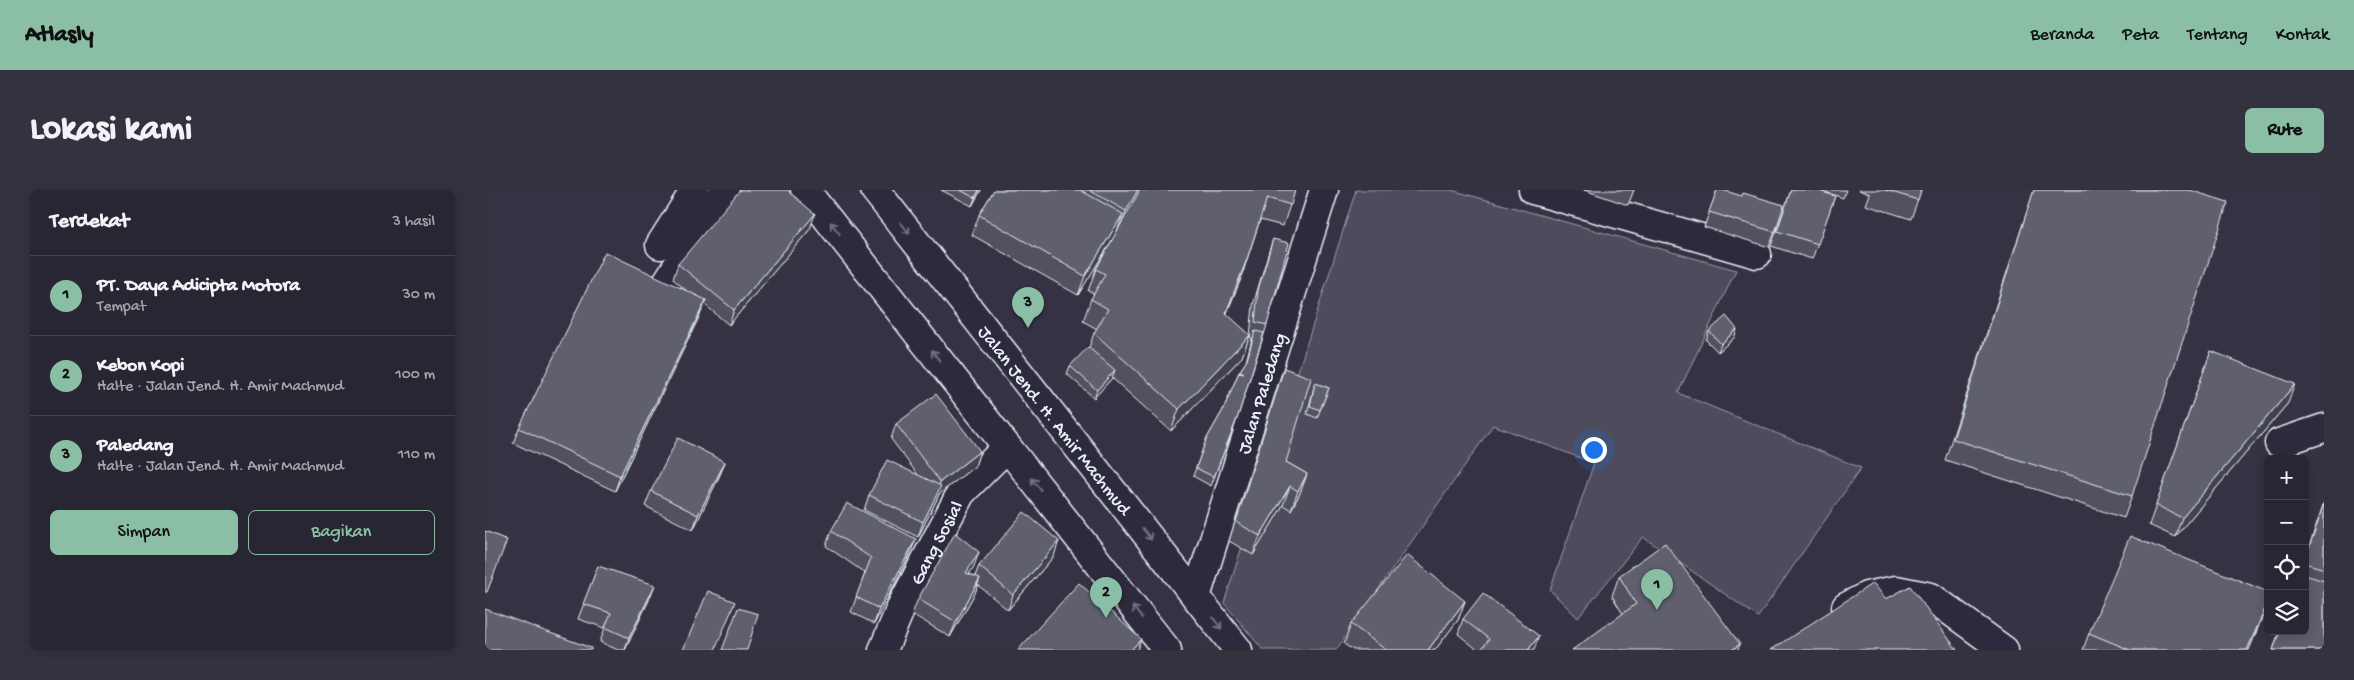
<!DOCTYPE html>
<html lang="id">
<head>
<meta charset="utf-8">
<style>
	:root { --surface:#282633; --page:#34323f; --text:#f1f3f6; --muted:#a5a5ac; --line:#44434e; --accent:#8abfa5 }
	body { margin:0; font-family:"Gochi Hand",sans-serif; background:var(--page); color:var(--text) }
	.controls { position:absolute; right:15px; bottom:15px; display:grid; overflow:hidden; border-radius:8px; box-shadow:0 2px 12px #0003 }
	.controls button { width:45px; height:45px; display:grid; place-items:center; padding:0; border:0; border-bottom:1px solid var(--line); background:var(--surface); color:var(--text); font:25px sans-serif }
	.you { position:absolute; left:1108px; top:259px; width:18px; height:18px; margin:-12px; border:4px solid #fff; border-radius:50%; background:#1a73e8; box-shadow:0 0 0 8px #1a73e833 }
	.badge { display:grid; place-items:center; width:32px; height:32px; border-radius:50%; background:var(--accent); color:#111; font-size:16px; font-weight:700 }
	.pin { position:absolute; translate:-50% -41px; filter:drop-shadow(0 1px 2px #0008) }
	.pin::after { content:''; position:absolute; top:26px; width:18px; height:15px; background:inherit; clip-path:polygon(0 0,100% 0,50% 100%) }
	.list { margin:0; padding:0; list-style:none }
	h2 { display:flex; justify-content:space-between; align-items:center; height:65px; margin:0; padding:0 20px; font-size:21px }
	h2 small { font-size:16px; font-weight:400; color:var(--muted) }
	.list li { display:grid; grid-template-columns:32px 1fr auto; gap:15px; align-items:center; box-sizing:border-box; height:80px; padding:0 20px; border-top:1px solid var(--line) }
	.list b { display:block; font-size:19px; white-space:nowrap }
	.list p { margin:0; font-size:16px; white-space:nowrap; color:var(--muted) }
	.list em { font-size:16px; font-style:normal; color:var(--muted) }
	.actions { display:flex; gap:10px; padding:15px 20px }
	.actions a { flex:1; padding:11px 0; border:1px solid var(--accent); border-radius:8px; text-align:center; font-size:18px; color:var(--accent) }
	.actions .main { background:var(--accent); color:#111 }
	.icon { flex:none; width:28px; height:28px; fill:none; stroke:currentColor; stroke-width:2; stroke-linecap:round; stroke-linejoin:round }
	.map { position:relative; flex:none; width:1839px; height:460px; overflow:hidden; border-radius:8px }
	header { display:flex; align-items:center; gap:30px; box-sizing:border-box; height:70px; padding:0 25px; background:var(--accent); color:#111 }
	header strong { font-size:24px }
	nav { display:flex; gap:28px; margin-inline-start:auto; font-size:18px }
	.intro { display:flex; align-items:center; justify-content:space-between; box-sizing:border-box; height:120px; padding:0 30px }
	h1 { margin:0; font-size:35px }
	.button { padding:12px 22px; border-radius:8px; background:var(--accent); color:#111; font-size:18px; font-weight:700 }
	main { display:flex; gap:30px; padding:0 30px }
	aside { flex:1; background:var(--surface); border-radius:8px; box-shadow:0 2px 12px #0003 }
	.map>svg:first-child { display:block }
</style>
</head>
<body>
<header>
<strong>Atlasly</strong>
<nav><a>Beranda</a><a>Peta</a><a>Tentang</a><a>Kontak</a></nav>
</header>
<div class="intro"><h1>Lokasi kami</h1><a class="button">Rute</a></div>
<main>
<aside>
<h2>Terdekat<small>3 hasil</small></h2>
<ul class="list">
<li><span class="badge">1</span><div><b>PT. Daya Adicipta Motora</b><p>Tempat</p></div><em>30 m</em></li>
<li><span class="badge">2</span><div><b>Kebon Kopi</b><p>Halte · Jalan Jend. H. Amir Machmud</p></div><em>100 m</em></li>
<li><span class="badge">3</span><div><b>Paledang</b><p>Halte · Jalan Jend. H. Amir Machmud</p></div><em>110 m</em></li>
</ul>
<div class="actions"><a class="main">Simpan</a><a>Bagikan</a></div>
</aside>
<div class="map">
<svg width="1839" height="460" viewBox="0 0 1839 460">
	<rect width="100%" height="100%" fill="#363244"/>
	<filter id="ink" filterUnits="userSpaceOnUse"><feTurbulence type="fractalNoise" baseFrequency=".02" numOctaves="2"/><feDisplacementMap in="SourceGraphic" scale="10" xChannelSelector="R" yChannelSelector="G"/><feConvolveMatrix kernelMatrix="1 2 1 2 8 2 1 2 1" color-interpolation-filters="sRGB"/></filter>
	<g filter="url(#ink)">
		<polygon fill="#4d4b5c" stroke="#9a9eaa" points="871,0 966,0 1251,80 1193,203 1376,278 1273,427 1158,347 1093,428 1065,400 1109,273 1008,235 851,460 778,460 739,413"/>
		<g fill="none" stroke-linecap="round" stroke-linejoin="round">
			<g stroke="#e8f1f8" stroke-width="31">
				<g id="minor">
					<polyline points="1048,0 1272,64"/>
					<polyline points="175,55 210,0"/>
					<polyline points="182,92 240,0"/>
					<polyline points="1794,253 1839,238"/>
					<path id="s1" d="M711 407 839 0"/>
					<polyline points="1361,417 1382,406 1411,400 1446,407 1519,460"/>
					<path id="s2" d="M398 460 418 413 476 303 522 257"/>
				</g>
			</g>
			<g stroke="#e8f1f8" stroke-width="31">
				<g id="highway">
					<polyline points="320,0 682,460"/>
					<path id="s3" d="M390 0 753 460"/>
				</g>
			</g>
			<use href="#minor" stroke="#2f2a3d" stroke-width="28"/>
			<use href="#highway" stroke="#2f2a3d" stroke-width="28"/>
		</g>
		<g fill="#53515f" stroke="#e8f1f8">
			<polygon points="456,0 496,0 487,16"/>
			<polygon points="509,0 810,0 798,36 775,30 755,91 741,124 765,145 757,167 686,241 627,188 609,208 582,184 585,176 604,158 609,143 612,139 598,131 606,109 609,104 603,101 611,79 630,45 593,105 487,45 494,25"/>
			<polygon points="1099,0 1149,0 1143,15"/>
			<polygon points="1232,0 1290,42 1284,57 1219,37"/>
			<polygon points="1306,0 1350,6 1327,69 1286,56"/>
			<polygon points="1335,0 1361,0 1358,8"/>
			<polygon points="1374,0 1436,0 1426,29 1381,15 1385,4"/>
			<polygon points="1549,0 1704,0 1647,306 1639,328 1460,270"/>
			<polygon points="325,39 244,135 219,114 215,125 130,301 28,253 34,238 202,101 188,89 193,74"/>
			<polygon points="788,49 782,135 753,226 726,296 708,286 721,250 738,220 754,182 761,172 767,148 765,147 768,115 783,64"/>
			<polygon points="1252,139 1249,148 1233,162 1221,150 1224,141"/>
			<polygon points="1726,161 1803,213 1690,347 1664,335"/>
			<polygon points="799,178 801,272 822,284 815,303 806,320 798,315 768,365 744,351 792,198"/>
			<polygon points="830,193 844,198 832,228 822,224"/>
			<polygon points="411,234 495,261 490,276 454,304 451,311 433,347 379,320 384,305 433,285 406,249"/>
			<polygon points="240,272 234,287 208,340 160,316 166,301"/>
			<polygon points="1839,312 1839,460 1788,460 1794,441 1820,441 1820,368"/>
			<polygon points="346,341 425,364 389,434 366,422 380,383 341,356"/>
			<polygon points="569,366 523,420 493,395 490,403 465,447 427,424 433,409 489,376 484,384 490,386 494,376"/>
			<polygon points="113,376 164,410 140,460 133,460 115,452 120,438 93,429"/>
			<polygon points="1134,386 1253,460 1138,424 1127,406"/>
			<polygon points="980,411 973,430 950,460 868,460 859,454 866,434"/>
			<polygon points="1778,425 1764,460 1598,460 1604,443"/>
			<polygon points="978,429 1049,460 993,460 973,444"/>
		</g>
		<g fill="#43424d" stroke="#e8f1f8">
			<polygon points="494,0 496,0 487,16 490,8"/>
			<polygon points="653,0 657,0 633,43 641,21"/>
			<polygon points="330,24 325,39 244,135 249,120"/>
			<polygon points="638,24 631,44 593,105 600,86"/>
			<polygon points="762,69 755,91 733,145 741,123"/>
			<polygon points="221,110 215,125 130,301 135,286"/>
			<polygon points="1252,139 1249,148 1233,162 1236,154"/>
			<polygon points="765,145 757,167 686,241 694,219"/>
			<polygon points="630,180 627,188 609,208 612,200"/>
			<polygon points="1810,194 1803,213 1690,347 1697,328"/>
			<polygon points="495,261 490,276 454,304 451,311 433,347 438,332 450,307 455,292"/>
			<polygon points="240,272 234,287 208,340 213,325"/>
			<polygon points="822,284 815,303 806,320 813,301"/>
			<polygon points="805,296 798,315 768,365 775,346"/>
			<polygon points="431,349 425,364 389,434 394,419"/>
			<polygon points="574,351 569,366 523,420 528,405"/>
			<polygon points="494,362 489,376 476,398 481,383"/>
			<polygon points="495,388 490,403 465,447 471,432"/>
			<polygon points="170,395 164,410 140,460 144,448"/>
			<polygon points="980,411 973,430 950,460 943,460"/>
			<polygon points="1783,412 1778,425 1764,460 1762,460"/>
			<polygon points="1054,446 1049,460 1043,460"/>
			<polygon points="656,449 652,460 646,460"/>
			<polygon points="1255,454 1253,460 1247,460"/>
		</g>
		<g fill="#605e6e" stroke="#e8f1f8">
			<polygon points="255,0 302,0 330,24 249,120 193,74"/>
			<polygon points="475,0 494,0 490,8"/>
			<polygon points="509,0 595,0 638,24 600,86 494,25"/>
			<polygon points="604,0 653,0 641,21"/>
			<polygon points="655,0 810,0 806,15 782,8 762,69 741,123 765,145 694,219 609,143 623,119 606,109 620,84 611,79"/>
			<polygon points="1232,0 1237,0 1257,6 1258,3 1299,15 1290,42 1224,22"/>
			<polygon points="1306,0 1331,0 1350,6 1333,54 1292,41"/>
			<polygon points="1400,0 1436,0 1433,10"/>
			<polygon points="1549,0 1704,0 1743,12 1647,306 1468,249"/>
			<polygon points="788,49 804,53 782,135 770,132 773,100"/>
			<polygon points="120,62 221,110 135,286 34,238"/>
			<polygon points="1241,126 1252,139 1236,154 1224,141"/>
			<polygon points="770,141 779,143 753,226 729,287 711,278 721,250 738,220 754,182 759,183 755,181 762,170"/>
			<polygon points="603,157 630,180 612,200 585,176"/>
			<polygon points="1726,161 1810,194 1697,328 1671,315"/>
			<polygon points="799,178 826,188 801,272 822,284 813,301 805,296 775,346 751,332"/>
			<polygon points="830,193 844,198 835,220 825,216"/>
			<polygon points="451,204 495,261 455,292 411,234"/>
			<polygon points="193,248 240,272 213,325 166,301"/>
			<polygon points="402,270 456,296 438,332 384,305"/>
			<polygon points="362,313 431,349 394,419 371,407 386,368 346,341"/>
			<polygon points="1839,313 1839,379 1820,373 1820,370"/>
			<polygon points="539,322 574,351 528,405 494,376"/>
			<polygon points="0,341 22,350 2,402 0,402"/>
			<polygon points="470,343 494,362 481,383 495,388 471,432 433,409"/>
			<polygon points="1645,346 1783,402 1783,412 1762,460 1645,460 1604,443"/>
			<polygon points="1180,353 1255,454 1247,460 1087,460 1151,414 1134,386"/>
			<polygon points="922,365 980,411 943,460 901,460 866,434"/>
			<polygon points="113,376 170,395 144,448 120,437 126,423 98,414"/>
			<polygon points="1820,385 1839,391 1839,460 1788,460 1795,441 1820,441"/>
			<polygon points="594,393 656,449 646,460 533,460"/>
			<polygon points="1388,393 1401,409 1425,396 1472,460 1286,460"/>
			<polygon points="223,401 250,412 230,460 198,460"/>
			<polygon points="998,403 1054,446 1043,460 996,460 1004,449 978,429"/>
			<polygon points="253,418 273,424 262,460 237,460"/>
			<polygon points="0,419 106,458 106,460 0,460"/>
		</g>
		<defs><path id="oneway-shaft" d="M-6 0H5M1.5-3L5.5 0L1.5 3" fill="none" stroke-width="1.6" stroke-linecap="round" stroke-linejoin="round" transform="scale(1.25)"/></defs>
		<g stroke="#70707e">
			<use href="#oneway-shaft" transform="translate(350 38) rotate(-128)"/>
			<use href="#oneway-shaft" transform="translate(420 38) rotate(52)"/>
			<use href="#oneway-shaft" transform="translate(451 166) rotate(-128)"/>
			<use href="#oneway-shaft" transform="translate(551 294) rotate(-128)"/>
			<use href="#oneway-shaft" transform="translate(662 344) rotate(52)"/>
			<use href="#oneway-shaft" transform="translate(652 422) rotate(-128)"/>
			<use href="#oneway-shaft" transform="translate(732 433) rotate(52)"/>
		</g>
	</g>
	<g text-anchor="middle" stroke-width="4" stroke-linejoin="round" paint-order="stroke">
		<g font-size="19" fill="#e8f1f8" stroke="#2f2a3d">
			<text dy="7" stroke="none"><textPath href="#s1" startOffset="214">Jalan Paledang</textPath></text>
			<text dy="7" stroke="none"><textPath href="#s3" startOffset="292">Jalan Jend. H. Amir Machmud</textPath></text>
			<text dy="7" stroke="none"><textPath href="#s2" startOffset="120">Gang Sosial</textPath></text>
		</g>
	</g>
</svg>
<div class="controls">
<button>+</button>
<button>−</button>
<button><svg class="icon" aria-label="locate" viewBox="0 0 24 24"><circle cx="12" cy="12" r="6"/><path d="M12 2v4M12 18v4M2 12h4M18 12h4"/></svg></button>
<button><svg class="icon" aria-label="layers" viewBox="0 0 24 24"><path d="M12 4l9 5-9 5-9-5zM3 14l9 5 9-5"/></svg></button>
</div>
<div class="you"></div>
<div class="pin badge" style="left:1172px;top:420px">1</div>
<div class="pin badge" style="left:621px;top:428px">2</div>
<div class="pin badge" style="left:543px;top:138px">3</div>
</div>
</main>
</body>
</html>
